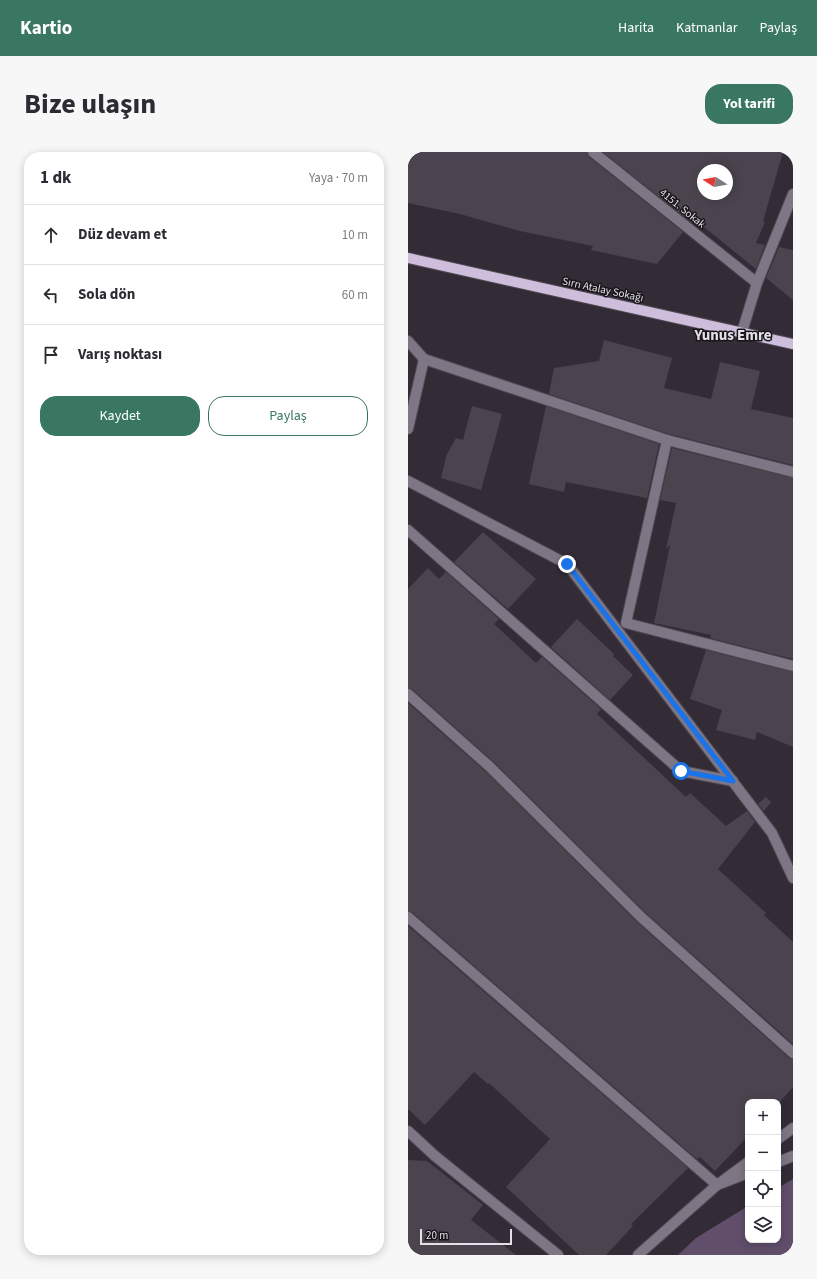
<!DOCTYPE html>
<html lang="tr">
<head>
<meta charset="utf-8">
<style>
	:root { --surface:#fff; --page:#f7f7f7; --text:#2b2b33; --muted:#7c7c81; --line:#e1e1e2; --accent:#397762 }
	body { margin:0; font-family:"Source Sans 3",sans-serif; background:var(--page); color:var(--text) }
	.controls { position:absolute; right:12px; bottom:12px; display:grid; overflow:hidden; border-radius:8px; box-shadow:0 2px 10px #0003 }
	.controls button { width:36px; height:36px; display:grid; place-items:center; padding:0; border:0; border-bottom:1px solid var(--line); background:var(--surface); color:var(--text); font:20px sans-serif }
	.compass { position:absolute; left:289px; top:12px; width:36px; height:36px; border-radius:50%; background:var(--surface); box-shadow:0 2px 10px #0003; rotate:281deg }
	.scale { position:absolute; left:12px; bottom:10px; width:92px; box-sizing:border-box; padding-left:4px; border:2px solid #e4e0e7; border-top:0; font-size:11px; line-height:14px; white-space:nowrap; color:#e4e0e7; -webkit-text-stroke:3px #19161b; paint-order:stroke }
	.stop { position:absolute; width:12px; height:12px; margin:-9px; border:3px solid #1a73e8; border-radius:50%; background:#fff }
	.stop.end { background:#1a73e8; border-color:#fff; box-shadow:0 1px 4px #0008 }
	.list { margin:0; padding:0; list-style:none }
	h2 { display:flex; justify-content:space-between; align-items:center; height:52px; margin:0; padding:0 16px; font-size:17px }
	h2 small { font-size:13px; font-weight:400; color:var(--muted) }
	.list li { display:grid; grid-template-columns:26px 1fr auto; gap:12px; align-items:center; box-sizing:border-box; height:60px; padding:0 16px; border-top:1px solid var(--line) }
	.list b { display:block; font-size:15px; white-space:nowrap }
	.list em { font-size:13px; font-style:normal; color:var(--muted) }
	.actions { display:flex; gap:8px; padding:12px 16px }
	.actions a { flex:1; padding:9px 0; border:1px solid var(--accent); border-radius:16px; text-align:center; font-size:14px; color:var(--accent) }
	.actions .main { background:var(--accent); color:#fff }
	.icon { flex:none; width:22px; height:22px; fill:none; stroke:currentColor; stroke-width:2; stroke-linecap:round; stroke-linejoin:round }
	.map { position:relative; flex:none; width:385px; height:1103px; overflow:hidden; border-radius:16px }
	header { display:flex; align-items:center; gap:24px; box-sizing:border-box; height:56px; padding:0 20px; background:var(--accent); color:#fff }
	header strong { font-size:19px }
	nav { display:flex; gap:22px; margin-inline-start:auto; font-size:14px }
	.intro { display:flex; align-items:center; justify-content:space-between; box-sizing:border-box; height:96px; padding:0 24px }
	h1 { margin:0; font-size:28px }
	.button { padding:10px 18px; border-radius:16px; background:var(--accent); color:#fff; font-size:14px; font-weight:700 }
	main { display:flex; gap:24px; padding:0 24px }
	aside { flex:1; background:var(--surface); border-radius:16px; box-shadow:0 2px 10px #0003 }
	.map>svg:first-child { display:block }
</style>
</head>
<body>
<header>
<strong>Kartio</strong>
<nav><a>Harita</a><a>Katmanlar</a><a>Paylaş</a></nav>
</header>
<div class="intro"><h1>Bize ulaşın</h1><a class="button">Yol tarifi</a></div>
<main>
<aside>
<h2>1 dk<small>Yaya · 70 m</small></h2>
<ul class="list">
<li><svg class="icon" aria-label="ahead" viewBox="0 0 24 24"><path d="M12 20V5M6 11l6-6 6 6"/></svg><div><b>Düz devam et</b></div><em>10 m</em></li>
<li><svg class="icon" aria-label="left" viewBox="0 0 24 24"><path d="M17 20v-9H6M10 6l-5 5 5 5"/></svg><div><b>Sola dön</b></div><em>60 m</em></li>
<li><svg class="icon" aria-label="arrive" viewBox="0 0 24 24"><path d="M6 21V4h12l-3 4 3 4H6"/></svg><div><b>Varış noktası</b></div></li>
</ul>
<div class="actions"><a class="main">Kaydet</a><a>Paylaş</a></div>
</aside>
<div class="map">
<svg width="385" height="1103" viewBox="0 0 385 1103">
	<rect width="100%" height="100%" fill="#332c37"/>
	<polygon fill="#604e6b" points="385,1027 385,1103 270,1103 288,1086 340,1054 340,1088 370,1088 370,1036"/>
	<g fill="#4b444f" fill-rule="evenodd">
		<polygon points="0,0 179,0 181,5 275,80 249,112 183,98 185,94 112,79 52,62 0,51"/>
		<path d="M195 0H375L355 69 357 70 348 91 357 93 348 117 286 67 283 70ZM295 18H319V42H295Z"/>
		<polygon points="371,95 385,98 385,148 358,126"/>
		<polygon points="196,188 264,206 256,236 303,247 312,210 352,219 343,257 385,266 385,313 261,282 141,242 146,216 191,209"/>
		<polygon points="64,254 94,262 73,338 33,326 39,302 48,286 55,288"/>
		<polygon points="138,254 251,292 239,346 158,330 156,340 121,332"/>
		<polygon points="264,296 385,326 385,507 302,486 303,483 246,471 262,393 258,397 268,351 252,348"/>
		<polygon points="75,380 128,427 100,457 46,410"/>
		<polygon points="20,416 31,427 38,420 91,467 86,472 128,511 134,505 193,557 189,562 278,645 282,641 318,674 339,659 347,670 310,717 358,761 356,763 385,790 385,892 237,760 86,610 4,537 0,536 0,437"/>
		<polygon points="169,467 206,502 205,504 225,523 202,548 143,495"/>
		<polygon points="298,498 385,520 385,595 349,580 347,588 308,578 314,558 282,547"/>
		<polygon points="0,551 78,620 229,770 381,906 385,907 385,935 370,952 370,950 340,950 340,984 307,1019 292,1005 289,1007 4,760 0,759"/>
		<polygon points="358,645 363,650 356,659 350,652"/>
		<polygon points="0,774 280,1016 223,1072 225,1074 198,1103 171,1103 98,1035 142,987 81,931 80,932 66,920 17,973 0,957"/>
		<polygon points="0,1008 19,1009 75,1053 63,1068 108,1103 0,1103"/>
	</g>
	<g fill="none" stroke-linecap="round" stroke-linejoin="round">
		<g stroke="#4f4953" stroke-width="12">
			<g id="minor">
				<polyline points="185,0 349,131"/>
				<polyline points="334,180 349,131 385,42"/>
				<polyline points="0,189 16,207"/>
				<polyline points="0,277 16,207 259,288 218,471 385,514"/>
				<polyline points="259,288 385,320"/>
				<polyline points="0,329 159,412 364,681 385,726"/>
				<polyline points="0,378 273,619 325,629"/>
				<polyline points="0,542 82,615 233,765 385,901"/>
				<polyline points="0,765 309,1033 340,1010"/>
				<polyline points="0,979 27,1004 150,1103"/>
				<polyline points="370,987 385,976"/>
				<polyline points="370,1010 385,1004"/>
				<polyline points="230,1103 309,1033 340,1021"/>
			</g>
		</g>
		<g stroke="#4f4953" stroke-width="12">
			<polyline id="major" points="0,106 385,192"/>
		</g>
		<use href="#minor" stroke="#7f7685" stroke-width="10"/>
		<use href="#major" stroke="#cfbddc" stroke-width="10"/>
	</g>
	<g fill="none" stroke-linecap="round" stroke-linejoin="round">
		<polyline stroke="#1a73e8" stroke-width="5" points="159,412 325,629 273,619"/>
	</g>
	<g text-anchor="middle" stroke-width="3" stroke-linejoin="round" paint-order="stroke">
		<g font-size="11" fill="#e4e0e7" stroke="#19161b">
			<text transform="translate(275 56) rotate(39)" y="4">4151. Sokak</text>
			<text transform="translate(195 137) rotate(12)" y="4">Sırrı Atalay Sokağı</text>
		</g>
		<g font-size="15" font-weight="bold" fill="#e4e0e7" stroke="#19161b">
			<text x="325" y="188">Yunus Emre</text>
		</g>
	</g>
</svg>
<div class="controls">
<button>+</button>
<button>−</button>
<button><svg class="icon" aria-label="locate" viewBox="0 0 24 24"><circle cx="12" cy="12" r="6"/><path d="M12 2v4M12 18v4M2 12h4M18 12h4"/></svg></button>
<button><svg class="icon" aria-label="layers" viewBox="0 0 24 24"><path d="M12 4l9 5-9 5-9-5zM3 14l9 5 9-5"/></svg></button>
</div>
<svg class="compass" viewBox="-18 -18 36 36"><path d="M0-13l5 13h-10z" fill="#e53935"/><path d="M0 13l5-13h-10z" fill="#7c7c81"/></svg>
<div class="scale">20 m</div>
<div class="stop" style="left:273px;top:619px"></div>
<div class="stop end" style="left:159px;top:412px"></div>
</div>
</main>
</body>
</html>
